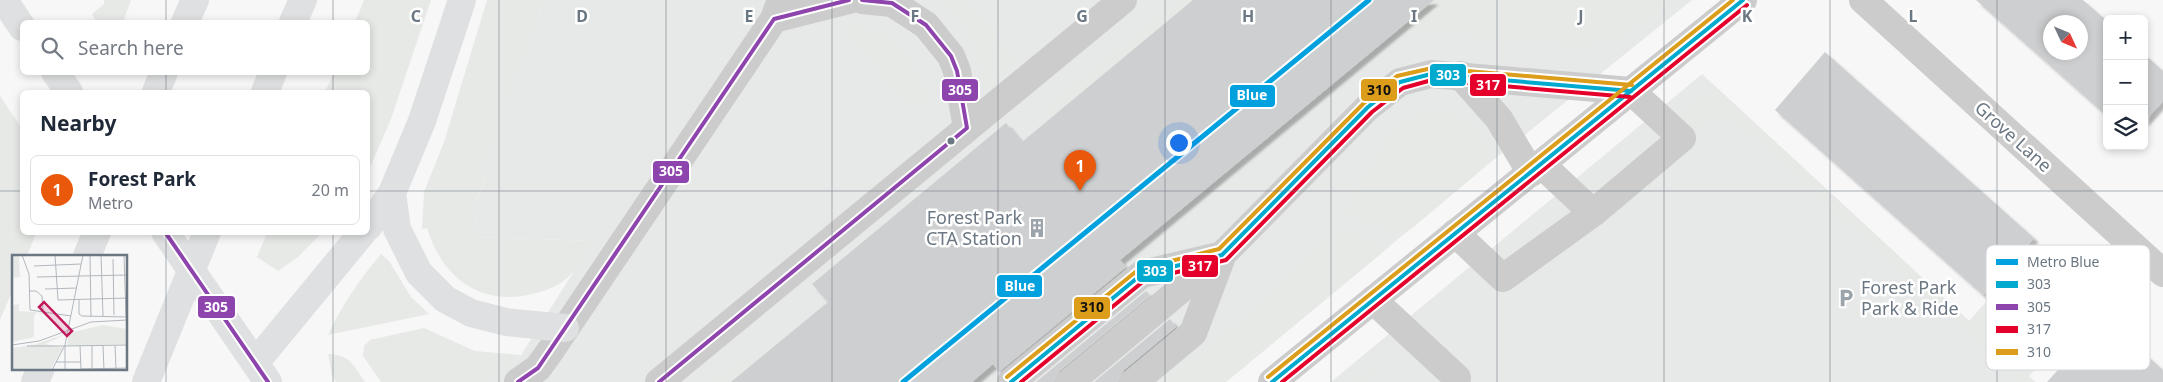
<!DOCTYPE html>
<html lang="en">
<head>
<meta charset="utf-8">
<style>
	:root { --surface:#fff; --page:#f6f6f7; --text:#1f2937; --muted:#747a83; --line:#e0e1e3; --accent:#ea580c }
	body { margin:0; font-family:"Noto Sans",sans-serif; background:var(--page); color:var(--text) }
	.controls { position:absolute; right:15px; top:15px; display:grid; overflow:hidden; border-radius:8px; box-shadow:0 2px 8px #0003 }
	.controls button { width:45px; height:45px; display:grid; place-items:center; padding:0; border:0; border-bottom:1px solid var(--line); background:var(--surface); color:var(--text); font:25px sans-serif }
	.compass { position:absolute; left:2043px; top:15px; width:45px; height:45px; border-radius:50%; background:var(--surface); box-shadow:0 2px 8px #0003; rotate:134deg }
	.you { position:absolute; left:1178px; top:142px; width:18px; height:18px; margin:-12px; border:4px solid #fff; border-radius:50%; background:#1a73e8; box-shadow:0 0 0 8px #1a73e833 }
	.badge { display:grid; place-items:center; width:32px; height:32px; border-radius:50%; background:var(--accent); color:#fff; font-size:16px; font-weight:700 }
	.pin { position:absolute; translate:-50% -41px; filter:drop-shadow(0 1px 2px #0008) }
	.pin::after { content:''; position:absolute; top:26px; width:18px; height:15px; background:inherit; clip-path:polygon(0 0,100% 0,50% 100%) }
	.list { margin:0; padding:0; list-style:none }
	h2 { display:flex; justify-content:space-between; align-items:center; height:65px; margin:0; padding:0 20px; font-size:21px }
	h2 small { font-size:16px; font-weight:400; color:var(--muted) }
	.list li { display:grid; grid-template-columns:32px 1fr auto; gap:15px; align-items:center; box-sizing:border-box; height:70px; margin:0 10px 10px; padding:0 10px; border:1px solid var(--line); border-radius:8px }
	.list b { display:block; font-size:19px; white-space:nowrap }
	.list p { margin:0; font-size:16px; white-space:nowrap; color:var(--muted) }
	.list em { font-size:16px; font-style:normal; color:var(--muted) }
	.icon { flex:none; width:28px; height:28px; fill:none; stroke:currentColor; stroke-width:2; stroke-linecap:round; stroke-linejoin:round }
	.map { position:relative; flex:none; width:2163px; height:382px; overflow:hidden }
	.search { position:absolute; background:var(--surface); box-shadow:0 2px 8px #0003; left:20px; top:20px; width:350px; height:55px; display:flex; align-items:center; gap:12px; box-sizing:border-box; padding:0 18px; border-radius:8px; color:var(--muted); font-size:19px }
	.panel { position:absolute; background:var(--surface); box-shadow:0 2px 8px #0003; left:20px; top:90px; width:350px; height:145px; border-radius:8px }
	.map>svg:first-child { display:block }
</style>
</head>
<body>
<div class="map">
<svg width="2163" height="382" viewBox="0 0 2163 382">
	<defs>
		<filter id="shadow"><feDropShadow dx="4.5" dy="4.5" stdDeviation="1" flood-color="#0004"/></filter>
	</defs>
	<rect width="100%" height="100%" fill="#f7f7f7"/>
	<g fill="#e7e8e8">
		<polygon points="544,0 1692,0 1486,166 1226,382 488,382 521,355 593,241 477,237 474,206 486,178 480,174"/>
		<polygon points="1702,74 2035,382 1331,382"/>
	</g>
	<g fill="#e6e9e5">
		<polygon points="104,0 131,0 123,22 96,22 92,14 104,4"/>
		<polygon points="364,0 431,0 391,119 368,172 368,92 325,92 334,73 368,72 368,22 355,22"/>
		<path d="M487 0H544L480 174 486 177 474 206 477 237 593 241C585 253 578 269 566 279 555 288 542 292 528 295 477 305 441 275 427 228L422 229 424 192 444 142Z"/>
		<path d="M938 0H968L1018 63 992 86 995 91H988L982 87C981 51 970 21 938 0Z"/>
		<polygon points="1177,0 1193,0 1050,118 1049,106"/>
		<polygon points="1433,0 1674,0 1649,21 1620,37 1585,47 1439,33 1395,32"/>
		<path d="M850 25C903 36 908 49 930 96L911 111 843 28Z"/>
		<polygon points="1716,87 1969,321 2030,253 2050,286 2044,291 2032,288 2023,298 2030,311 2045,319 2056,308 2051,299 2055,294 2076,324 2029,376 2035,382 2019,382 1729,115 1724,120 1689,129 1681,112"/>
		<polygon points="0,96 22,129 22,232 36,233 27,256 14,256 14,287 0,320"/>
		<path d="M1441 111C1477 119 1488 127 1486 166L1410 230 1400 234 1346 216 1344 212 1380 150 1392 134 1389 130 1420 112Z"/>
		<polygon points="1330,231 1343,231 1389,247 1226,382 1165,382 1272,295"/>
		<polygon points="267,233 267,232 322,233 298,257 278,271 257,257"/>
		<path d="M381 254 389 261 411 297 429 314 328 335C342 305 360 279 381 254Z"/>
		<polygon points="424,328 475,351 521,355 488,382 381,382 363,356 364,346 370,340"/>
		<path d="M328 354C351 355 353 365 365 382H336L332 375Z"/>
		<path d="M764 354 731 382H712C729 369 743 357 764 354Z"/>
		<polygon points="1374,364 1386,365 1365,382 1352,382"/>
	</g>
	<g fill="#cecfd0" fill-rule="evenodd" filter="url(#shadow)">
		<polygon points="1193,0 1434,0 1120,260 1126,267 999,372 993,364 972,382 731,382 828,302 812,284 1006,123 1022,142"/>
		<path d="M1976 0H2083L2107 21V116ZM2050 22H2080V52H2050Z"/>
		<polygon points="1825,52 2034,238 1983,295 1775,110"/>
		<polygon points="2144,54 2163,71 2163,101 2144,122"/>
		<polygon points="1146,291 1150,295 1060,370 1055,382 1036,382"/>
		<polygon points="2105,318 2163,370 2163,382 2047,382"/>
		<polygon points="1170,319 1176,327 1124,370 1119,382 1094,382"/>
	</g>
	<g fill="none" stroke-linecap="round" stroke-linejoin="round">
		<g stroke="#cccccd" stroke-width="28">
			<polyline points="862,0 892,3 926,25 951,56 957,71 967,128"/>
			<polyline points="1863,0 2163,273"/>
			<polyline points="774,19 849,0"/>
			<polyline points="1460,75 1499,119 1531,173"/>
			<polyline points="1542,165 1593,213"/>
			<polyline points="1373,300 1457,378"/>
			<polyline points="518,382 538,368 551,350 774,19 781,0"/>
			<polyline points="659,382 1123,0"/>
			<polyline points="1011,382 1142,274 1219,256"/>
			<polyline points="1070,382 1222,255 1368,107 1400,82 1431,74 1631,91 1682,138 1593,213 1503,278 1455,233"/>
			<polyline points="1134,382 1193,333 1221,259"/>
			<polyline points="1272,382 1743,0"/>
		</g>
		<g stroke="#dfe0e1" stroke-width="28">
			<polyline points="4,0 22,27"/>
			<polyline points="55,72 69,92"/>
			<polyline points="165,232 268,382"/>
		</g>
		<g stroke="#dfe0e1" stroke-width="28">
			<polyline points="185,22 195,0"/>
			<polyline points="293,22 303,0"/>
			<polyline points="156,92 164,72"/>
			<polyline points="265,92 273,72"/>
			<polyline points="392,193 397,229 419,273 445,299 471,313 506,322 565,328"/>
			<polyline points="368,227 392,193 422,121 462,0"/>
			<polyline points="87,256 97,232"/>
			<polyline points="255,363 363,232"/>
			<polyline points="35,382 41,368"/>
			<polyline points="146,382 207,232"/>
		</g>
		<g stroke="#fff" stroke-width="8">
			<g id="bus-1">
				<polyline points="1011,382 1142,274 1222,255 1368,107 1400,82 1431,74 1631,91"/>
				<polyline points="1272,382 1743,0"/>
			</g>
		</g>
		<g stroke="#fff" stroke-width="8">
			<g id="bus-2">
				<polyline points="165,232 268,382"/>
				<polyline points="518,382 538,368 774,19 849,0"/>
				<polyline points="659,382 967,128 957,71 951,56 926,25 892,3 862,0"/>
			</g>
		</g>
		<g stroke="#fff" stroke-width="8">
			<g id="bus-3">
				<polyline points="1021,382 1145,280 1226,260 1372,112 1403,88 1432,80 1630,97"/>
				<polyline points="1282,382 1747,5"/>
			</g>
		</g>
		<g stroke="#fff" stroke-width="8">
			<g id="bus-4">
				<polyline points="1007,377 1139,269 1219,249 1364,103 1397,76 1432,68 1632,85"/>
				<polyline points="1268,377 1733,0"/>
			</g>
		</g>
		<use href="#bus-1" stroke="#00a9ce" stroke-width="4"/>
		<use href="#bus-2" stroke="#8e44ad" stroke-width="4"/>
		<use href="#bus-3" stroke="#e4002b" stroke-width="4"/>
		<use href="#bus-4" stroke="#db9d1a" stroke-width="4"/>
		<g stroke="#fff" stroke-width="9">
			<polyline id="metro-1" points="903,382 1369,0"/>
		</g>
		<use href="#metro-1" stroke="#00a1de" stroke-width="5"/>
	</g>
	<path fill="none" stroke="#6b7782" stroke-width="1" stroke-opacity="0.55" d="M166 0V22M333 0V22M499 0V382M666 0V382M832 0V382M998 0V382M1165 0V382M1331 0V382M1497 0V382M1664 0V382M1830 0V382M1997 0V382M166 72V92M333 72V92M0 191H22M368 191H2163M166 232V382M333 232V382"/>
	<defs>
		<g id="building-bare" transform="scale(1.5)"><path d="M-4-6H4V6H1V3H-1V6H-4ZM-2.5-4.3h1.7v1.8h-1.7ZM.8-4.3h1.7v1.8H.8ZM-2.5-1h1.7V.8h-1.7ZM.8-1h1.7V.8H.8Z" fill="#9ca4ab" stroke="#fff" stroke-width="2.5" paint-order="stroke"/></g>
		<g id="parking-bare" transform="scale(1.5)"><path d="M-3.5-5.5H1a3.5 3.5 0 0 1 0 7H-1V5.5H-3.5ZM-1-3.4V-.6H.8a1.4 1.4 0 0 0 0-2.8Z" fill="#9ca4ab" stroke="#fff" stroke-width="2.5" paint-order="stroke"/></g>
	</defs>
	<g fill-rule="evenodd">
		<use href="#building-bare" x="1037" y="228"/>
		<use href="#parking-bare" x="1846" y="298"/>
	</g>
	<circle fill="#6b7782" stroke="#fff" stroke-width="2" cx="951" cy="141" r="4.5"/>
	<g text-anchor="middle" stroke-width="5" stroke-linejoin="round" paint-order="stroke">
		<g font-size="18" fill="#6b7782" stroke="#fff">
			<text transform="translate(2013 137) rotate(42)" y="6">Grove Lane</text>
		</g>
		<g font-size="18" fill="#6b7782" stroke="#fff" text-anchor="end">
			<text x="1022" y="224">Forest Park<tspan x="1022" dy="21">CTA Station</tspan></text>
			<text x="1861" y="294" text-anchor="start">Forest Park<tspan x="1861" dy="21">Park &amp; Ride</tspan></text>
		</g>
	</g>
	<g transform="translate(12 255)">
		<rect width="115" height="115" fill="#f7f7f7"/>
		<path d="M0 1H7L8 22 0 23ZM7 49V56L21 57 33 58 37 62 25 57 22 61V82L0 87V50ZM91 70 115 74V89L55 91 57 78ZM54 79 33 89 51 93 38 115H0V93L21 90Z" fill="#e6e9e5"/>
		<path fill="none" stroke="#b2b8be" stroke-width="1" d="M10 0 17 19 18 55 59 61M43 0 46 45 115 43M78 0 79 62M89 0 91 61M112 0 114 62M101 4 102 60M22 11 69 9M25 22 115 20M33 34 65 33M17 36H24L30 41 31 57M67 44V59L70 61 115 62M0 90 27 86 79 67 115 65M91 90 92 115M103 90 104 114M115 90V107M15 91H53M68 91 69 114M80 91V115M44 107H69M69 114 115 113M40 115 53 90 71 0M53 115V91L115 90"/>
		<path fill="#c2185b" fill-opacity="0.15" stroke="#c2185b" stroke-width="2.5" d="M32 47 60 76 55 81 27 52Z"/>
		<rect width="115" height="115" fill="none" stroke="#6b7782" stroke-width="2.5"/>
	</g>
	<rect x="1986" y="245" width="164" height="125" rx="8" fill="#fff" stroke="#d3d6da" stroke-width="1"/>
	<rect x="1996" y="259" width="22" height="6" fill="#00a1de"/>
	<rect x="1996" y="281" width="22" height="7" fill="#00a9ce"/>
	<rect x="1996" y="304" width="22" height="6" fill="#8e44ad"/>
	<rect x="1996" y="326" width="22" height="7" fill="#e4002b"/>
	<rect x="1996" y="349" width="22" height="6" fill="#db9d1a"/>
	<g font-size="14" fill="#6b7782">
		<text x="2027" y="267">Metro Blue</text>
		<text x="2027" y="289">303</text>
		<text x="2027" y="312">305</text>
		<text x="2027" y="334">317</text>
		<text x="2027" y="357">310</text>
	</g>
	<g font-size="16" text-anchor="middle" font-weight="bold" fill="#6b7782" stroke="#fff" stroke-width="5" stroke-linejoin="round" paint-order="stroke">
		<text x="416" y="22">C</text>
		<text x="582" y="22">D</text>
		<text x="749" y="22">E</text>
		<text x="915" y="22">F</text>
		<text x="1082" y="22">G</text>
		<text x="1248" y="22">H</text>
		<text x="1414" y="22">I</text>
		<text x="1581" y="22">J</text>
		<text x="1747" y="22">K</text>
		<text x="1913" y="22">L</text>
	</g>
	<g stroke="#fff" stroke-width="2">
		<rect x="1429" y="63" width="38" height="24" rx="5" fill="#00a9ce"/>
		<rect x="1469" y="73" width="38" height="24" rx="5" fill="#e4002b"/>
		<rect x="941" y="78" width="38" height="24" rx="5" fill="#8e44ad"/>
		<rect x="1360" y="78" width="38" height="24" rx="5" fill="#db9d1a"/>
		<rect x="1229" y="84" width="47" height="24" rx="5" fill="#00a1de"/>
		<rect x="652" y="160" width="38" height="24" rx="5" fill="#8e44ad"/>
		<rect x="1181" y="254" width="38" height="24" rx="5" fill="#e4002b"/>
		<rect x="1136" y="259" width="38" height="24" rx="5" fill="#00a9ce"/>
		<rect x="996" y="274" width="47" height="24" rx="5" fill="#00a1de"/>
		<rect x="197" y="295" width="39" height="24" rx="5" fill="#8e44ad"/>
		<rect x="1073" y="296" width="38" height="24" rx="5" fill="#db9d1a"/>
	</g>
	<g font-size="14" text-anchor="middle" font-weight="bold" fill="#fff">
		<text x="1448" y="80">303</text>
		<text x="1488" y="90">317</text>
		<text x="960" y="95">305</text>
		<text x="1252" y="100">Blue</text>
		<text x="671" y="176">305</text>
		<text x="1200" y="271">317</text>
		<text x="1155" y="276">303</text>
		<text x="1020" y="291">Blue</text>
		<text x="216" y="312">305</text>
	</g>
	<g font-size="14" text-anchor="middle" font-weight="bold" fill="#111">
		<text x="1379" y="95">310</text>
		<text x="1092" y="312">310</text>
	</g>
</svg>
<div class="controls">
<button>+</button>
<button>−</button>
<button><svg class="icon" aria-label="layers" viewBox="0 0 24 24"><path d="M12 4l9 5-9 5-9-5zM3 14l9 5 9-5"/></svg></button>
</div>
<svg class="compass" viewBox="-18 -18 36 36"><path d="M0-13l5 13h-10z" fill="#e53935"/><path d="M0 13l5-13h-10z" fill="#747a83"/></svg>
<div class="you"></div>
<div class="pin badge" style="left:1080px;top:191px">1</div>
<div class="search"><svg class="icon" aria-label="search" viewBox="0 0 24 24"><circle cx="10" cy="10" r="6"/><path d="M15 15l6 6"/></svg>Search here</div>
<section class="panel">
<h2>Nearby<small></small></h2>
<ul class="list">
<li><span class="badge">1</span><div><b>Forest Park</b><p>Metro</p></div><em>20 m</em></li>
</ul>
</section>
</div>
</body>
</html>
